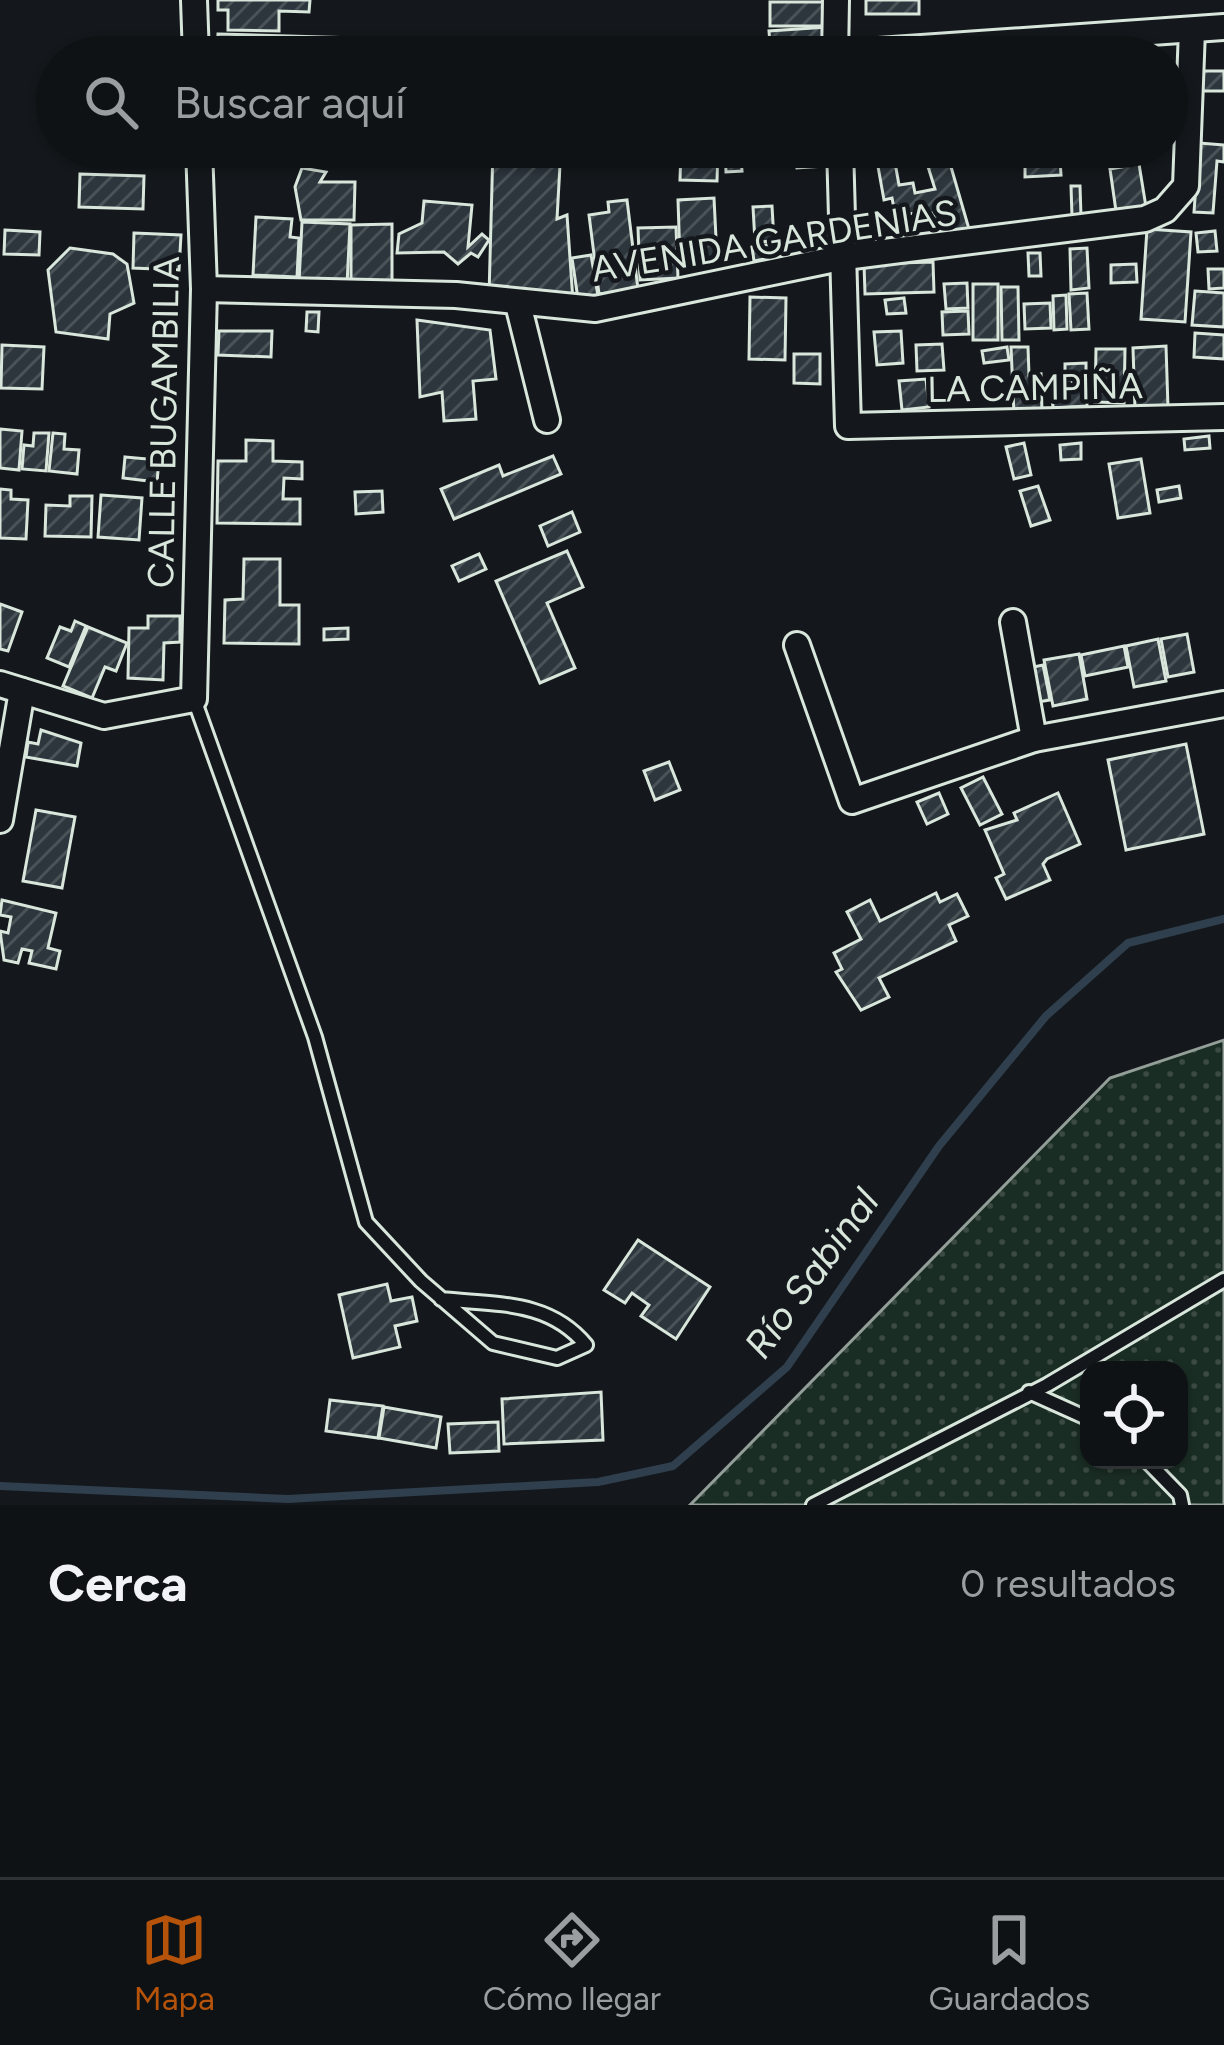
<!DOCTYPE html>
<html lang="es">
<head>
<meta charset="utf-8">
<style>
	:root { --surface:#0f1215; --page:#1d2022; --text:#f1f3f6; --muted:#9b9ea0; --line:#2f3234; --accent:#b45309 }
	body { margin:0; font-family:Figtree,sans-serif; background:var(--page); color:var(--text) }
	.controls { position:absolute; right:36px; bottom:36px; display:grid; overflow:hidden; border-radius:24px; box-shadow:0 3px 9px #0004 }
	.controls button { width:108px; height:108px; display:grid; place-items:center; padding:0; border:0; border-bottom:3px solid var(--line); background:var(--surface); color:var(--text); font:60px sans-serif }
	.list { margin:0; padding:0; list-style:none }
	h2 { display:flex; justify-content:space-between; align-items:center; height:156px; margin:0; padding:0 48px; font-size:51px }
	h2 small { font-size:39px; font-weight:400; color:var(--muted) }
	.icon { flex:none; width:66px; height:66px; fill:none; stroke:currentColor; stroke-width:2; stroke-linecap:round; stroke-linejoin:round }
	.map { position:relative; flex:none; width:1224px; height:1505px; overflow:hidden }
	.search { position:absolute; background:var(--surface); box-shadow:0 3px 9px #0004; left:36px; right:36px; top:36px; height:132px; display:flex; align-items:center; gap:30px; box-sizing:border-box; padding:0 42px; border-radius:66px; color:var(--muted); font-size:45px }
	.sheet { height:372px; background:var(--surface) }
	nav { display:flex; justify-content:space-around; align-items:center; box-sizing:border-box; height:168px; border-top:3px solid var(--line); background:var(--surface); font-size:33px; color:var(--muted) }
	nav a { display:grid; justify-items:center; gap:6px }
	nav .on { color:var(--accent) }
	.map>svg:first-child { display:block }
</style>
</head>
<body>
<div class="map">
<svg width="1224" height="1505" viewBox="0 0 1224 1505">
	<defs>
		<pattern id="grass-dots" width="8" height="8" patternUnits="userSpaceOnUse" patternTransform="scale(3)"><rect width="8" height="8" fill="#1a2d24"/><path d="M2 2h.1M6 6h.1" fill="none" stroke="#3b4b43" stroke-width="1.8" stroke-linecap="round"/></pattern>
		<pattern id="building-hatch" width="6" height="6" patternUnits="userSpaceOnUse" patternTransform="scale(3)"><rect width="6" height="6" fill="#2c363c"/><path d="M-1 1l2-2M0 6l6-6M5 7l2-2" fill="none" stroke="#4a5358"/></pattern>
	</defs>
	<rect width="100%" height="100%" fill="#14181c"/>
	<path fill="url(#grass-dots)" stroke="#939e99" stroke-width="3" fill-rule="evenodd" d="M1224 1040V1505H690L1110 1078ZM1089 1370H1179V1460H1089Z"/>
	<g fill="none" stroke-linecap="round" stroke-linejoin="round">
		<polyline stroke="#2f3f4d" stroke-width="8" points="0,1486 288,1499 598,1482 673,1466 787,1367 939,1146 1046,1016 1128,943 1224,919"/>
	</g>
	<g fill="url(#building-hatch)" stroke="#d8e6dc" stroke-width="3">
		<polygon points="218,0 310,0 309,12 279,11 279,31 228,30 228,10 218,10"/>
		<rect x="866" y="0" width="53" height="14"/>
		<rect x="770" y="2" width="58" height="24"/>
		<polygon points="828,27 830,57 771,57 769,31"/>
		<polygon points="218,34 390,39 389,57 217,57"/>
		<polygon points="1199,71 1224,71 1224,91 1200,91"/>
		<polygon points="1199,143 1224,145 1224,162 1217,161 1213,213 1194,212"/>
		<polygon points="215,147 386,147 386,163 214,158"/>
		<polygon points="493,147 561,147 557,219 567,215 573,301 489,296"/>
		<polygon points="681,147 718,147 717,181 680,180"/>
		<polygon points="725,147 763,147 764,157 741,159 742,171 726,172"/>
		<polygon points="796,147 823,147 824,166 797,168"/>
		<polygon points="947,153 969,229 937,234 933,213 895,214 892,198 884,200 877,161 894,157 899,185 913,183 915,193 935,189 925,157"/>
		<polygon points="1060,160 1061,175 1025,177 1025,162"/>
		<polygon points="1139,164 1146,207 1116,211 1110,169"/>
		<polygon points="302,168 326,172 320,182 355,182 354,220 301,220 295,187"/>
		<polygon points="80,174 144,176 143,209 79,207"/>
		<polygon points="1071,186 1080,186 1081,216 1072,216"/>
		<polygon points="714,198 717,258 680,260 678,200"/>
		<polygon points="627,200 638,289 599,294 589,215 609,212 608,202"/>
		<polygon points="424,201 472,205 468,247 482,234 489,240 478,257 471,253 458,264 444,252 397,253 399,234 422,223"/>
		<polygon points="772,206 774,241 755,242 753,207"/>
		<polygon points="256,217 292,219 290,237 299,238 297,277 253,275"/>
		<polygon points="302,222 350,224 347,285 299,283"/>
		<polygon points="392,224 392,282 351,282 351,225"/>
		<polygon points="676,227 678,278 640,280 638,228"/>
		<polygon points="1147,229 1191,232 1185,322 1141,319"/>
		<polygon points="5,230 40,232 39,255 4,254"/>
		<polygon points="1215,231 1217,251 1198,252 1196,233"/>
		<polygon points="134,233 181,235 179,270 133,268"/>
		<polygon points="784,242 786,255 754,261 752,247"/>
		<polygon points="70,248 113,254 127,264 134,303 110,314 108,339 56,332 48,270"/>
		<polygon points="1087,248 1089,288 1071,290 1070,249"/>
		<polygon points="1028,253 1040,253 1041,276 1029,276"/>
		<polygon points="591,255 598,296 578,299 572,258"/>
		<polygon points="933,262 934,292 865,294 864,264"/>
		<polygon points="1136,264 1137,282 1111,283 1111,265"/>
		<polygon points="1208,269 1224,269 1224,288 1209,289"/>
		<polygon points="967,283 968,308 946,309 944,284"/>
		<rect x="973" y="284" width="25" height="56"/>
		<polygon points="1001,287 1018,287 1019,340 1002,340"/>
		<polygon points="1195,291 1224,293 1224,327 1192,325"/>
		<polygon points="1087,293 1089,329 1071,330 1069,294"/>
		<polygon points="1066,295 1067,329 1054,330 1053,296"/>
		<polygon points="750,297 786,298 785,360 749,359"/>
		<polygon points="904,298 906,313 887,314 885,300"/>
		<polygon points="1050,303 1051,328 1025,329 1024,304"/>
		<polygon points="968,311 969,334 943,335 942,312"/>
		<polygon points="307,312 319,312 318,332 306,331"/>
		<polygon points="417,320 490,330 496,379 473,381 476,419 444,421 442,392 420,397"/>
		<polygon points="219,331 272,331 271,357 218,355"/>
		<polygon points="901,331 903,363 877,365 874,332"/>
		<polygon points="1195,333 1224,335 1224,359 1194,357"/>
		<polygon points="942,344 944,370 917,371 916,345"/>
		<polygon points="2,345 44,347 42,389 1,388"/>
		<polygon points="1166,346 1168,408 1135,409 1133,348"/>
		<polygon points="1007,347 1009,360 984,363 982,351"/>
		<polygon points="1011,347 1028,347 1029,375 1041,374 1042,413 1014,414"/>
		<polygon points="1096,349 1125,349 1124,403 1095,402"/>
		<polygon points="794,354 820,354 820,384 794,383"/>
		<polygon points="1086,363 1086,379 1065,380 1065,364"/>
		<polygon points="926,379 929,407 902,410 899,381"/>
		<polygon points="1086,381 1087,406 1053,408 1051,383"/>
		<polygon points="0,429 22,431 19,470 0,468"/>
		<polygon points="34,433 49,433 46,471 22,469 24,445 33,446"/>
		<polygon points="53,433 65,434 64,449 79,450 77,474 49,471"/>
		<polygon points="1209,436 1210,448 1185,450 1184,439"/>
		<polygon points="246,440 273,441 273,461 302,462 302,479 284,478 283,499 300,499 300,524 217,523 218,461 246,461"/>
		<polygon points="1024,443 1031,475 1014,479 1006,447"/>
		<polygon points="1081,443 1081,459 1061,460 1060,445"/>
		<polygon points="553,456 561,474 454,519 441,489 499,465 503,476"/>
		<polygon points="125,457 159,460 157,482 123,478"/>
		<polygon points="1141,459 1150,513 1118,518 1109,464"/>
		<polygon points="1038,486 1050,520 1031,526 1020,491"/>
		<polygon points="1179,486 1181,498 1159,502 1157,490"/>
		<polygon points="0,489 11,490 11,499 28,500 26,539 0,538"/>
		<polygon points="382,491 383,512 356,514 355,492"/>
		<polygon points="101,495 142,498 139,540 98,537"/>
		<polygon points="70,496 92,496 91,537 45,536 46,505 70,506"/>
		<polygon points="572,512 580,532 548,546 540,526"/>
		<polygon points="567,551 583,587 547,603 575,668 540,683 496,581"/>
		<polygon points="479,554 486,569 459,581 452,566"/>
		<polygon points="244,559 280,559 280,605 299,605 299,644 224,643 225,600 243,599"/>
		<polygon points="0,604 22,612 8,651 0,649"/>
		<polygon points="148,616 180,616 180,642 164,643 163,680 128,678 129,628 148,628"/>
		<polygon points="75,621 86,626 69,667 47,658 60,627 71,631"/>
		<polygon points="88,627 127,643 116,671 105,667 92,698 63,686"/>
		<polygon points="348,628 348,639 324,640 324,629"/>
		<polygon points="1187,634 1194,672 1168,677 1161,639"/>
		<polygon points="1158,639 1166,681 1134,687 1126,646"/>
		<polygon points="1124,646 1128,667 1085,676 1081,655"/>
		<polygon points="1079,654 1087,699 1053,706 1044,660"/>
		<polygon points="1043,665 1050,700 1031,703 1024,669"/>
		<polygon points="41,730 81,743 77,766 26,757 28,742 38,744"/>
		<polygon points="1186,744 1204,834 1126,850 1108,760"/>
		<polygon points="669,762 680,790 655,800 644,771"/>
		<polygon points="983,777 1002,814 980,825 961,788"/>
		<polygon points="939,793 948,814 927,824 917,802"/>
		<polygon points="1058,793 1080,844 1047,859 1043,864 1050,880 1006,899 996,878 1004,874 985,830 1017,820 1014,813"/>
		<polygon points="36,810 75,817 62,888 23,881"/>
		<polygon points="936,893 940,902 957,894 968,916 949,925 956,941 879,978 889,997 861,1010 836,972 842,969 834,953 861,939 847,912 870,900 880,921"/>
		<polygon points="2,900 56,913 48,948 60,951 56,969 29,963 32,951 22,949 18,963 4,960 0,931 8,933 11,917 0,915"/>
		<polygon points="638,1240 710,1287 676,1339 641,1316 649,1305 632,1293 625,1303 604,1290"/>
		<polygon points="387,1284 391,1301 412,1297 417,1321 395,1326 400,1347 353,1358 339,1295"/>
		<polygon points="601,1392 603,1440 504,1444 502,1399"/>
		<polygon points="330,1400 383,1406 378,1438 326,1431"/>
		<polygon points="384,1407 441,1417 436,1448 379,1438"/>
		<polygon points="498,1422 499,1451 450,1453 448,1424"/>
	</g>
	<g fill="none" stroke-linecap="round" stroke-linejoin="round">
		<g stroke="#d8e6dc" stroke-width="18">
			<g id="lane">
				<path d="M194 699 315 1037 366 1222 421 1281 493 1343 557 1358 586 1345C549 1300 497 1305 441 1299"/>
				<polyline points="1029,1392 1089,1419"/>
				<polyline points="1146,1460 1180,1495 1182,1505"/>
				<polyline points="813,1505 1047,1385 1224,1280"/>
			</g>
		</g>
		<g stroke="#d8e6dc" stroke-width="30">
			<g id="street">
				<polyline points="194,0 196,57"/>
				<polyline points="835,54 1224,27"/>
				<polyline points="835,57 836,0"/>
				<polyline points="840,147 848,426 1224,417"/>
				<polyline points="204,289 456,295 595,309 845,257 1145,219 1165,210 1186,186 1192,30"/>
				<polyline points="518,304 547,420"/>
				<polyline points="1013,622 1034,739"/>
				<polyline points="797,645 852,801 1034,739 1224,704"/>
				<polyline points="0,684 104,716 194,699 204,289 199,147"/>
				<polyline points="0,820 22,691"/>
			</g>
		</g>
		<use href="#lane" stroke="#14181c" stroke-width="12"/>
		<use href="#street" stroke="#14181c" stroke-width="24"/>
	</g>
	<g text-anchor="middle" stroke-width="9" stroke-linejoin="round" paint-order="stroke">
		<g font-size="36" fill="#d8e6dc" stroke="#14181c">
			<text transform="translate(774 240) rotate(-9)" y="13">AVENIDA GARDENIAS</text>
			<text transform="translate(1035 387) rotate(-1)" y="13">LA CAMPIÑA</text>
			<text transform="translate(163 422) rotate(-89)" y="13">CALLE BUGAMBILIA</text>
		</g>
		<g font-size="39" font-style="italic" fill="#d8e6dc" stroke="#14181c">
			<text transform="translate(811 1273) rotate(-54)" y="14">Río Sabinal</text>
		</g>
	</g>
</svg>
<div class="controls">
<button><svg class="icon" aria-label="locate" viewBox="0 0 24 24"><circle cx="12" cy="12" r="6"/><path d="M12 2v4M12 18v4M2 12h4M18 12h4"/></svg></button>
</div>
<div class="search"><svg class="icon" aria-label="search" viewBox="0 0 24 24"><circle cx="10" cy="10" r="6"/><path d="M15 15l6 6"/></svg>Buscar aquí</div>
</div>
<section class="sheet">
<h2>Cerca<small>0 resultados</small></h2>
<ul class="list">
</ul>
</section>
<nav>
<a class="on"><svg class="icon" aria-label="map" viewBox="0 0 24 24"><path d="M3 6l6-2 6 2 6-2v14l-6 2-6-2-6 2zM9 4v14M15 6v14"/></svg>Mapa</a>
<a><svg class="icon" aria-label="directions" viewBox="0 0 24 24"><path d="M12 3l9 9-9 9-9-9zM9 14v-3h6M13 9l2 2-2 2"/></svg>Cómo llegar</a>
<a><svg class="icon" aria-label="saved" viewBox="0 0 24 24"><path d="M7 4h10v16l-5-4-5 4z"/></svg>Guardados</a>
</nav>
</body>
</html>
